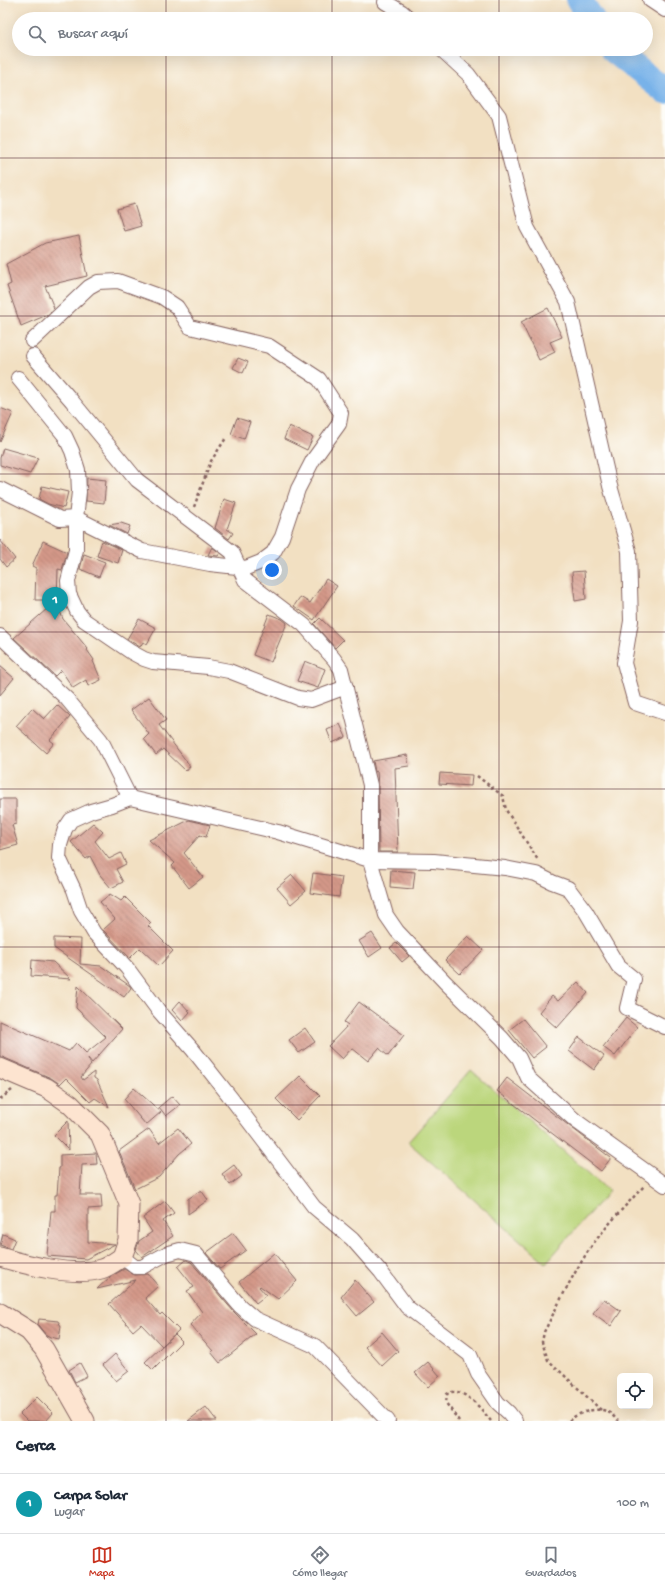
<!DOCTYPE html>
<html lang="es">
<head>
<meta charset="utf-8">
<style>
	:root { --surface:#fff; --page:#f6f6f7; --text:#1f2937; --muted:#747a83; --line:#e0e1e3; --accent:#c8321e }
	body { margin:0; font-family:"Gochi Hand",sans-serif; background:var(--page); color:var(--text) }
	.controls { position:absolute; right:12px; bottom:12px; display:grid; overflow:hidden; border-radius:6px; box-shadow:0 4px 16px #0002 }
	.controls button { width:36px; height:36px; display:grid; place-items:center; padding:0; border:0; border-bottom:1px solid var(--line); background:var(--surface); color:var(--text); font:20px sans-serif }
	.you { position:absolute; left:272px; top:570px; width:14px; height:14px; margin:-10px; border:3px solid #fff; border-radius:50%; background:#1a73e8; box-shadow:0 0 0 6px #1a73e833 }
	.badge { display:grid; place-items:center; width:26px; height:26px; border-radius:50%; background:var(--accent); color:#fff; font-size:13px; font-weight:700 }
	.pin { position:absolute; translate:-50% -33px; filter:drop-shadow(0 1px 2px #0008) }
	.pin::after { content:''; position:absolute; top:21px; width:14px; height:12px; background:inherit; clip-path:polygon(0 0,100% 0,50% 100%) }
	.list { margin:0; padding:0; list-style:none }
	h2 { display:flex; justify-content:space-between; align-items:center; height:52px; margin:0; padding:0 16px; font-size:17px }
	h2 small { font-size:13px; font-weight:400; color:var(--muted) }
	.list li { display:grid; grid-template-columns:26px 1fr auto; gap:12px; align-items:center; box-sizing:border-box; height:60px; padding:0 16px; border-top:1px solid var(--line) }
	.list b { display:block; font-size:15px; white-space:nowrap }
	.list p { margin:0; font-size:13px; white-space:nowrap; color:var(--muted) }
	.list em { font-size:13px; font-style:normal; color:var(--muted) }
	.icon { flex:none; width:22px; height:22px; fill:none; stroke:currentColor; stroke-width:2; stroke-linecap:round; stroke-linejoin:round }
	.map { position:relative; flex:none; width:665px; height:1421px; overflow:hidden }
	.search { position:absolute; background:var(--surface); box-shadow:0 4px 16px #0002; left:12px; right:12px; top:12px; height:44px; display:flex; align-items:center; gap:10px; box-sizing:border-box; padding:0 14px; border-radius:22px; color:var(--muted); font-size:15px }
	.sheet { height:112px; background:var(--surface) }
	nav { display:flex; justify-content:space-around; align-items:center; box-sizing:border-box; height:56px; border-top:1px solid var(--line); background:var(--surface); font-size:11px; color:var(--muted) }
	nav a { display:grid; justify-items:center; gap:2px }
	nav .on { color:var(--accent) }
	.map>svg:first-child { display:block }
</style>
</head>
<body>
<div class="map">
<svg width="665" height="1421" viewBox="0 0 665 1421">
	<defs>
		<pattern id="building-back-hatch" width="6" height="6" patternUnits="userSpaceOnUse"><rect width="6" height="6" fill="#d49989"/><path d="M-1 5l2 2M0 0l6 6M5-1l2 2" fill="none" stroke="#ae7c70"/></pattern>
	</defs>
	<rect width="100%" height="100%" fill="#fdfcf7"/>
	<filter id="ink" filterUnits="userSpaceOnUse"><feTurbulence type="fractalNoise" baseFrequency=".025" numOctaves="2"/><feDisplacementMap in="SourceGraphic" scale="8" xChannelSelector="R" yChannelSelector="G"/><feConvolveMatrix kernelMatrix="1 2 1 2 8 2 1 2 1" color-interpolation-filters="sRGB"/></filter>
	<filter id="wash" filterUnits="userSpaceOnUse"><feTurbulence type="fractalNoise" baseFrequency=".012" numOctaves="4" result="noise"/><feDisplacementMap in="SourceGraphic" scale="16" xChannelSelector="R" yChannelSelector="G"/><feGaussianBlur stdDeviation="0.9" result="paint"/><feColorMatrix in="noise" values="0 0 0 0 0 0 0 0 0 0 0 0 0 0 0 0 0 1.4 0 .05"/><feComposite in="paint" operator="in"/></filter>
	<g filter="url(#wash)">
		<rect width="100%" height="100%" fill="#f2e0c2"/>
		<polygon fill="#bbd67b" stroke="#827a53" points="471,1070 609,1191 546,1263 408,1142"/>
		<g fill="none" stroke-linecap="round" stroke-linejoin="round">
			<g stroke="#78b2e9" stroke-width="26">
				<polyline points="579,0 592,19"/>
				<polyline points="612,49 665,91"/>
			</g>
		</g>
		<g id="blocks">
			<g fill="url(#building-back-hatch)">
				<polygon points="134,204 141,226 124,231 117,209"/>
				<polygon points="79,236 87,276 45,286 54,308 47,315 21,326 7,286 11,284 6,264 45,243"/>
				<polygon points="548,308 562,337 550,342 555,352 539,360 521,322"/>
				<polygon points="238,358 248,362 243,373 233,368"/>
				<polygon points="0,408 13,413 0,442"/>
				<polygon points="237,418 250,422 244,439 231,434"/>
				<polygon points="289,426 313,437 307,450 284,439"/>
				<polygon points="3,448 38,458 30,474 0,465 0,458"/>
				<polygon points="87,478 106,480 104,503 86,501"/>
				<polygon points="42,486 68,492 64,508 48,504 39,499"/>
				<polygon points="224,499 236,503 227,529 233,533 229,539 215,528"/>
				<polygon points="121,523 130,526 127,534 109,525"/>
				<polygon points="0,540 15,559 6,567 0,559"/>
				<polygon points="43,541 67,552 62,570 58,569 57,600 35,600 36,568 32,566"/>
				<polygon points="102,541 122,550 118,563 97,556"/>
				<polygon points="212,547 220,553 218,556 208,555"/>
				<polygon points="84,554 105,562 99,577 80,569"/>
				<polygon points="584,571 586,599 575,601 572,572"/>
				<polygon points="326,579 337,586 314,620 294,606 300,597 310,603"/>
				<polygon points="56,601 63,619 88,649 87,650 94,660 93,661 101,680 88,686 86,680 73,688 61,670 55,676 14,638"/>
				<polygon points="269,614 282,619 287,623 271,662 253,655"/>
				<polygon points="320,618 343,640 335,648 314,624"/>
				<polygon points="139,619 156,628 147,644 143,642 140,647 127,639"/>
				<polygon points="305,661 325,669 318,688 297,681"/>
				<polygon points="0,666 14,678 0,695"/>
				<polygon points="149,697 166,720 159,725 190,766 186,771 163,749 156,755 144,739 149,734 131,710"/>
				<polygon points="57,705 70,717 50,740 54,743 46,753 16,726 32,708 44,719"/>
				<polygon points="340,724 346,737 332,743 327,730"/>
				<polygon points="407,755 409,766 395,768 398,852 379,852 378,785 377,771 375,772 373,761"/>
				<polygon points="440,773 472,775 471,786 439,784"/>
				<polygon points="0,799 16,799 16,824 12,825 18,845 0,850"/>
				<polygon points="189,820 210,825 206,837 200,835 184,853 203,877 189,888 172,866 175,863 149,840"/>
				<polygon points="93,823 103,832 95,841 109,859 121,853 126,864 116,869 123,882 111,888 100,875 90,856 86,859 71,842"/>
				<polygon points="391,870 415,872 413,889 390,887"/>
				<polygon points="313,873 342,877 339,897 310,893"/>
				<polygon points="292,875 306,891 291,904 277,888"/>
				<polygon points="110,894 121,901 125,897 151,923 148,926 173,951 159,966 140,948 130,958 103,930 115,919 100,902"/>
				<polygon points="372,933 382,948 369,957 359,941"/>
				<polygon points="468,936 483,950 460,974 445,960"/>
				<polygon points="54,938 81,939 80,964 101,966 130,986 131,988 124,997 54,948"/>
				<polygon points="396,943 409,956 402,962 390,948"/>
				<polygon points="32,960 53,962 71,979 31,976"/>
				<polygon points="578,982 588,993 557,1028 539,1012 552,996 558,1001"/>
				<polygon points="78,986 122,1029 92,1063 88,1058 91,1065 81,1077 83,1080 94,1072 94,1078 97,1080 109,1107 95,1098 90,1102 66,1078 60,1084 51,1078 0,1056 0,1021 69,1051 76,1043 86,1053 106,1037 76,1008"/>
				<polygon points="180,1001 190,1012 182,1021 172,1010"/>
				<polygon points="359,1002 404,1035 388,1056 379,1048 368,1061 352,1048 342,1059 328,1046 348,1025 344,1022"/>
				<polygon points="626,1018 637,1027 615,1056 603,1047"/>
				<polygon points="523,1019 546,1047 532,1058 509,1030"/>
				<polygon points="305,1028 315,1042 299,1053 289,1040"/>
				<polygon points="579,1037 604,1056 594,1070 569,1051"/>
				<polygon points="300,1076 320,1096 297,1120 276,1099"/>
				<polygon points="507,1078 611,1158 601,1171 497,1091"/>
				<polygon points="134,1088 161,1112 146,1125 124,1099"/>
				<polygon points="172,1096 180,1105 166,1116 159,1107"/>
				<polygon points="68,1121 69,1150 54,1135"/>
				<polygon points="178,1128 191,1144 179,1154 159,1177 135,1189 119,1151 149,1129 159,1143"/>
				<polygon points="96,1153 97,1164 82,1165 80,1195 101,1195 102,1208 88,1209 88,1242 115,1244 86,1259 47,1256 51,1211 55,1211 55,1195 57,1195 59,1168 60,1168 60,1155"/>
				<polygon points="234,1165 242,1176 230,1185 222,1174"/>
				<polygon points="201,1190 208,1200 188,1214 188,1199"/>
				<polygon points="165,1201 174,1213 163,1221 173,1236 142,1257 136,1250 139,1241 152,1232 143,1218"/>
				<polygon points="233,1233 246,1250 220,1269 206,1253"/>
				<polygon points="3,1234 15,1239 11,1249 0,1245"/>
				<polygon points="274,1253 297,1281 278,1299 260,1286 259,1287 266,1295 256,1303 239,1282"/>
				<polygon points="186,1260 191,1262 234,1312 256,1334 220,1363 211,1352 213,1351 190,1325 202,1312 187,1291 194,1287 178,1267"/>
				<polygon points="124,1269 135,1275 148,1274 158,1286 145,1298 160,1315 162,1313 179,1330 162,1346 141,1324 133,1331 109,1304 136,1280 97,1289 110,1277"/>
				<polygon points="355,1280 374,1302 357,1316 341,1297"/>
				<polygon points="604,1299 621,1311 611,1326 593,1313"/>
				<polygon points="39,1319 58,1321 61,1326 59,1339 50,1337 45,1334 38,1325"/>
				<polygon points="382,1332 398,1351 382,1366 365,1347"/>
				<polygon points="175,1334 182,1341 153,1370 145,1362"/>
				<polygon points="115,1354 129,1371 116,1381 103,1365"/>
				<polygon points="428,1362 440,1376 428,1387 415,1373"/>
				<polygon points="80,1363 87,1376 75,1382 69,1370"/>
				<polygon points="37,1397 53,1413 46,1421 27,1421 20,1414"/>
				<polygon points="206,1407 217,1421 188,1421"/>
			</g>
		</g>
	</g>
	<g filter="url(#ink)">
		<use href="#blocks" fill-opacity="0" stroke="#856360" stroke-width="1"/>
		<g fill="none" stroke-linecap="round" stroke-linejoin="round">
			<g stroke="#856360" stroke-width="16">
				<g id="street">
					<polyline points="650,0 665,10"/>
					<polyline points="385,2 402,12 410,19"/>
					<polyline points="441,49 468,74 499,116 527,227 568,302 610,486 629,551 631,621 624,663 635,703 665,713"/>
					<polyline points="33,356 72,401 137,480 232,552 245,580 304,625 334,659 341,669 370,785 370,860 434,861 505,868 536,874 552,882 568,888 586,912 618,966 634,979 627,1008 665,1027"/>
					<polyline points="18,378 65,436 72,451 78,470 79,492 76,518 76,550 68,581 69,594 77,611 84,620 131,652 144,659 153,662 208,667 229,671 298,698 311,700 346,687"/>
					<polyline points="0,489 60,519 76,518 142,551 210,564 246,568 261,562 273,553 282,537 298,489 313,460 339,424 341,413 319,379 269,346 190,327 177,307 162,297 118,281 98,282 89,287 32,341"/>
					<polyline points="0,636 67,699 101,740 130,798"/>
					<polyline points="122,1257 135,1267 142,1267 166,1254 180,1250 196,1254 240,1306 255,1319 315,1346 388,1421"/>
					<polyline points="515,1421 509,1413 498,1403 478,1374 470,1355 407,1307 381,1272 352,1239 314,1207 231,1098 193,1050 158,1010 127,968 94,933 81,911 74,890 59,858 60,845 65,829 71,820 91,811 112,805 130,798 278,832 370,860 386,915 397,931 445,982 502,1038 519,1058 528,1078 576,1121 665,1185"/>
				</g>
			</g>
			<g stroke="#856360" stroke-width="21">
				<g id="secondary">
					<path d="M0 1068 47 1088 70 1104 100 1134 129 1204 128 1240 122 1257C116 1261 108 1267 101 1269 74 1277 26 1265 0 1257"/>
					<polyline points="0,1313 29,1331 44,1349 85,1421"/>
				</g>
			</g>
			<g stroke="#856360" stroke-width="2.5" stroke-dasharray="3 3" stroke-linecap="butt">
				<polyline points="194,507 211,461 226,438"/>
				<polyline points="477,776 503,796 506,810 538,860"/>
				<polyline points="0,1099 12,1090"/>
				<path d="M601 1410 548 1360 542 1342 544 1332C559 1303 574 1271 593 1244 609 1223 626 1205 644 1186"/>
				<path d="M459 1421 446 1403 447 1394C462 1384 482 1410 491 1421"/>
				<path d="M569 1421C576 1413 598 1406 608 1412 612 1414 615 1418 618 1421"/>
			</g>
			<use href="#street" stroke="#fff" stroke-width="14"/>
			<use href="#secondary" stroke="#fde4d0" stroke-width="19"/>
		</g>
	</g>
	<path fill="none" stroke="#4a1f2b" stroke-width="1" stroke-opacity="0.55" d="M166 0V19M332 0V19M499 0V19M166 49V1421M332 49V1421M499 49V1421M0 158H665M0 316H665M0 474H665M0 632H665M0 789H665M0 947H665M0 1105H665M0 1263H665"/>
</svg>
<div class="controls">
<button><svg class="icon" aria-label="locate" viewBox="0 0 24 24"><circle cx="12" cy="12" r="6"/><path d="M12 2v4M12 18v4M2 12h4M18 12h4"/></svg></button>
</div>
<div class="you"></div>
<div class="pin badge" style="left:55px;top:620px;background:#0f9aa8">1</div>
<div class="search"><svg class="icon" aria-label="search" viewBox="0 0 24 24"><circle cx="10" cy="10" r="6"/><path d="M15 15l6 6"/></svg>Buscar aquí</div>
</div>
<section class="sheet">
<h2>Cerca<small></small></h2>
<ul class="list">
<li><span class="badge" style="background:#0f9aa8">1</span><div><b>Carpa Solar</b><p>Lugar</p></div><em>100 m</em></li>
</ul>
</section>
<nav>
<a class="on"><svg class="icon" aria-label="map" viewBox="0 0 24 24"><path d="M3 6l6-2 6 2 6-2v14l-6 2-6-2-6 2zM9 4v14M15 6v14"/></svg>Mapa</a>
<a><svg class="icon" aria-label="directions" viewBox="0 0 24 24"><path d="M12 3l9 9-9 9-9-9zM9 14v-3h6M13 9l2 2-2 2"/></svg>Cómo llegar</a>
<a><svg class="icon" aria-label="saved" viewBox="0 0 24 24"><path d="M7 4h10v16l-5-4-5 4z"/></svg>Guardados</a>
</nav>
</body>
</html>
